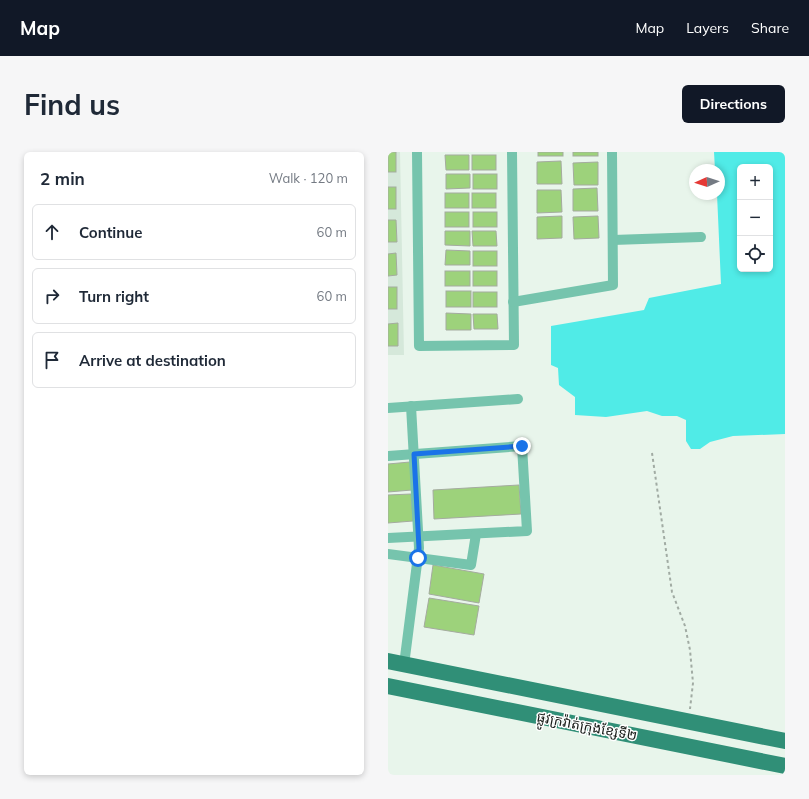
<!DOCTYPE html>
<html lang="en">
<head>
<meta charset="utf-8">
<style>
	:root { --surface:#fff; --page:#f6f6f7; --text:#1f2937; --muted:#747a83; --line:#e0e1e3; --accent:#111827 }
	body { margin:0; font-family:Mulish,"Noto Sans Khmer",sans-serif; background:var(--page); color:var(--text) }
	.controls { position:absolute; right:12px; top:12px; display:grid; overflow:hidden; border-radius:6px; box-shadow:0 2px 6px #0003 }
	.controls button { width:36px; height:36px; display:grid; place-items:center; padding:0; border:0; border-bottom:1px solid var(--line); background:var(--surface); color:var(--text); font:20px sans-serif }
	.compass { position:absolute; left:301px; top:12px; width:36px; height:36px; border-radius:50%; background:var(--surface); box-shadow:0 2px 6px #0003; rotate:267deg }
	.stop { position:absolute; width:12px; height:12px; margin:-9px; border:3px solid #1a73e8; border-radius:50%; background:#fff }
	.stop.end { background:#1a73e8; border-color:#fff; box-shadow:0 1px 4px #0008 }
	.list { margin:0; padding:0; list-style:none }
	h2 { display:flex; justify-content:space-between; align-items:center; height:52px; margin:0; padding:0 16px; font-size:17px }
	h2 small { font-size:13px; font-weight:400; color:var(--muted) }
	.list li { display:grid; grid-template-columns:26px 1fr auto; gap:12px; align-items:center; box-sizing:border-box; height:56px; margin:0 8px 8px; padding:0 8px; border:1px solid var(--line); border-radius:6px }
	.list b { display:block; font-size:15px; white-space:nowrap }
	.list em { font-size:13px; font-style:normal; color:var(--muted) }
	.icon { flex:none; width:22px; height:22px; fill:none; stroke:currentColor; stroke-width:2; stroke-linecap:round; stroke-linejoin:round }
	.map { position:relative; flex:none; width:397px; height:623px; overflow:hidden; border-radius:6px }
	header { display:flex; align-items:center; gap:24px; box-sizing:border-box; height:56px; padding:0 20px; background:var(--accent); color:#fff }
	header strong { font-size:19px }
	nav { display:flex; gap:22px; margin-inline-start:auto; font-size:14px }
	.intro { display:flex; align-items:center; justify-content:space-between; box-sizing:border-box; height:96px; padding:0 24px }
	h1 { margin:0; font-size:28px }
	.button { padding:10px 18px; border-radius:6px; background:var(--accent); color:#fff; font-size:14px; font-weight:700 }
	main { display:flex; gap:24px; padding:0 24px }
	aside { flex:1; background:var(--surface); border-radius:6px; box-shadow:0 2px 6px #0003 }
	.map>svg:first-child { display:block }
</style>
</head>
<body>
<header>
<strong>Map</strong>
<nav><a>Map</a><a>Layers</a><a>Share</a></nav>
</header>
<div class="intro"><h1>Find us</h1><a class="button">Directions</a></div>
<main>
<aside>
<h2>2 min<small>Walk · 120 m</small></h2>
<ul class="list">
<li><svg class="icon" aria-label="ahead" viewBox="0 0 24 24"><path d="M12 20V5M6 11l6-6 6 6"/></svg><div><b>Continue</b></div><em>60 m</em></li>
<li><svg class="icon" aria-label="right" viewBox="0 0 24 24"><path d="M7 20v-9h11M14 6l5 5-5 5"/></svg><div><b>Turn right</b></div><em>60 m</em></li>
<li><svg class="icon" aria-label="arrive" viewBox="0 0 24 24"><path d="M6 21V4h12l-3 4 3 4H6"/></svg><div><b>Arrive at destination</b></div></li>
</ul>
</aside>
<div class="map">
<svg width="397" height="623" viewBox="0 0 397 623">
	<rect width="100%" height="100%" fill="#e8f5eb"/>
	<polygon fill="#d5e8da" points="0,0 12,0 16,203 0,203"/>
	<path fill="#50ebe7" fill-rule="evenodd" d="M326 0H397V282L345 284 322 290 312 297H303L298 289V268L289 264H274L259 259 218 265 187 263V245L171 233 170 216 163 213V174L256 158 261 146 333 132 329 42H331V18H327ZM352 15H382V117H352Z"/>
	<g fill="#9dd27b" stroke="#a4ab9f">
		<rect x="0" y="0" width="8" height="20"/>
		<rect x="150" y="0" width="25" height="4"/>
		<rect x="185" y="0" width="25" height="4"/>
		<polygon points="57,3 81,3 81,18 58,18"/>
		<rect x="84" y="3" width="24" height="15"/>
		<polygon points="173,9 174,32 149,32 149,10"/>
		<polygon points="210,10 210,33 186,33 185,11"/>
		<polygon points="58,22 82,22 82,36 58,37"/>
		<rect x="85" y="22" width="24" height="15"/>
		<rect x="0" y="35" width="8" height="22"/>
		<polygon points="209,36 210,59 185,59 185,37"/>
		<polygon points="149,38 173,38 174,60 149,61"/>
		<rect x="57" y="41" width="24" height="15"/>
		<rect x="84" y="41" width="24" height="15"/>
		<rect x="57" y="60" width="24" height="15"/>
		<rect x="85" y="60" width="24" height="15"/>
		<polygon points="174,64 174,86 149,87 149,65"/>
		<polygon points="210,64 211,86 186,87 185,65"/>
		<polygon points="0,68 8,68 9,90 0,90"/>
		<polygon points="57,79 82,79 82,94 57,93"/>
		<polygon points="84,79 108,79 109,94 85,94"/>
		<polygon points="58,98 82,99 82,113 57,113"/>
		<rect x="85" y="99" width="24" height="15"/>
		<polygon points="8,101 9,123 0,124 0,102"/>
		<rect x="57" y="119" width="25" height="15"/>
		<rect x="85" y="119" width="24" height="15"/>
		<rect x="0" y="135" width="9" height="22"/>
		<rect x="58" y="139" width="25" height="16"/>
		<rect x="85" y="140" width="24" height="15"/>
		<polygon points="58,161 83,162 83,178 58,178"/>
		<polygon points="85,162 109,162 110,177 86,177"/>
		<polygon points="10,171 10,194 0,194 0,172"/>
		<polygon points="22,310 24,338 0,340 0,312"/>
		<polygon points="131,333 133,362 46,367 45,338"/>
		<polygon points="23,342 25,369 0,371 0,343"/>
		<polygon points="45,413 96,422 91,451 41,442"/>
		<polygon points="41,446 91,454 86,483 36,475"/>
	</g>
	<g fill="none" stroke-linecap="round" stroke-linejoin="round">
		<polyline stroke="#a1aba3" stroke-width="2" stroke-dasharray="3 3" stroke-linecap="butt" points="264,301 284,440 297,474 302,498 305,531 302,557"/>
		<g stroke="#76c4ad" stroke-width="10">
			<polyline points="29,0 31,194 126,193 124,0"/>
			<polyline points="225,88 313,85"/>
			<polyline points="125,150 225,133 224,0"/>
			<polyline points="0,256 130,247"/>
			<polyline points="0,304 134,294 139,379 0,386"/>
			<polyline points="0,402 83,413 88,382"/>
			<polyline points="16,513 31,396 23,254"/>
		</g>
		<g stroke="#308f77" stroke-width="16">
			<polyline points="0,509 397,589"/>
			<polyline points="0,534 397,614"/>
		</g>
	</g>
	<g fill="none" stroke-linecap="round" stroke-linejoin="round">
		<polyline stroke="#1a73e8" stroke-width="5" points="30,406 31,396 26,302 134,294"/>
	</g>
	<g text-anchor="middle" stroke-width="3" stroke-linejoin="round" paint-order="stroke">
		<g font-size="14" fill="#191d1a" stroke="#fff">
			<text transform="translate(199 574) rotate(11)" y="5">ផ្លូវក្រវ៉ាត់ក្រុងខ្សែទី២</text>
		</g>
	</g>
</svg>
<div class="controls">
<button>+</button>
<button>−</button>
<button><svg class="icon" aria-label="locate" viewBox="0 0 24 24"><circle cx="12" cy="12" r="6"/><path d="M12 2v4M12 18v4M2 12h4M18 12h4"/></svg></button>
</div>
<svg class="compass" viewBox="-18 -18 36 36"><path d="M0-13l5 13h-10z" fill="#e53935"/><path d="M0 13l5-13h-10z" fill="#747a83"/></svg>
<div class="stop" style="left:30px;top:406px"></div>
<div class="stop end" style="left:134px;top:294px"></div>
</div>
</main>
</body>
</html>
